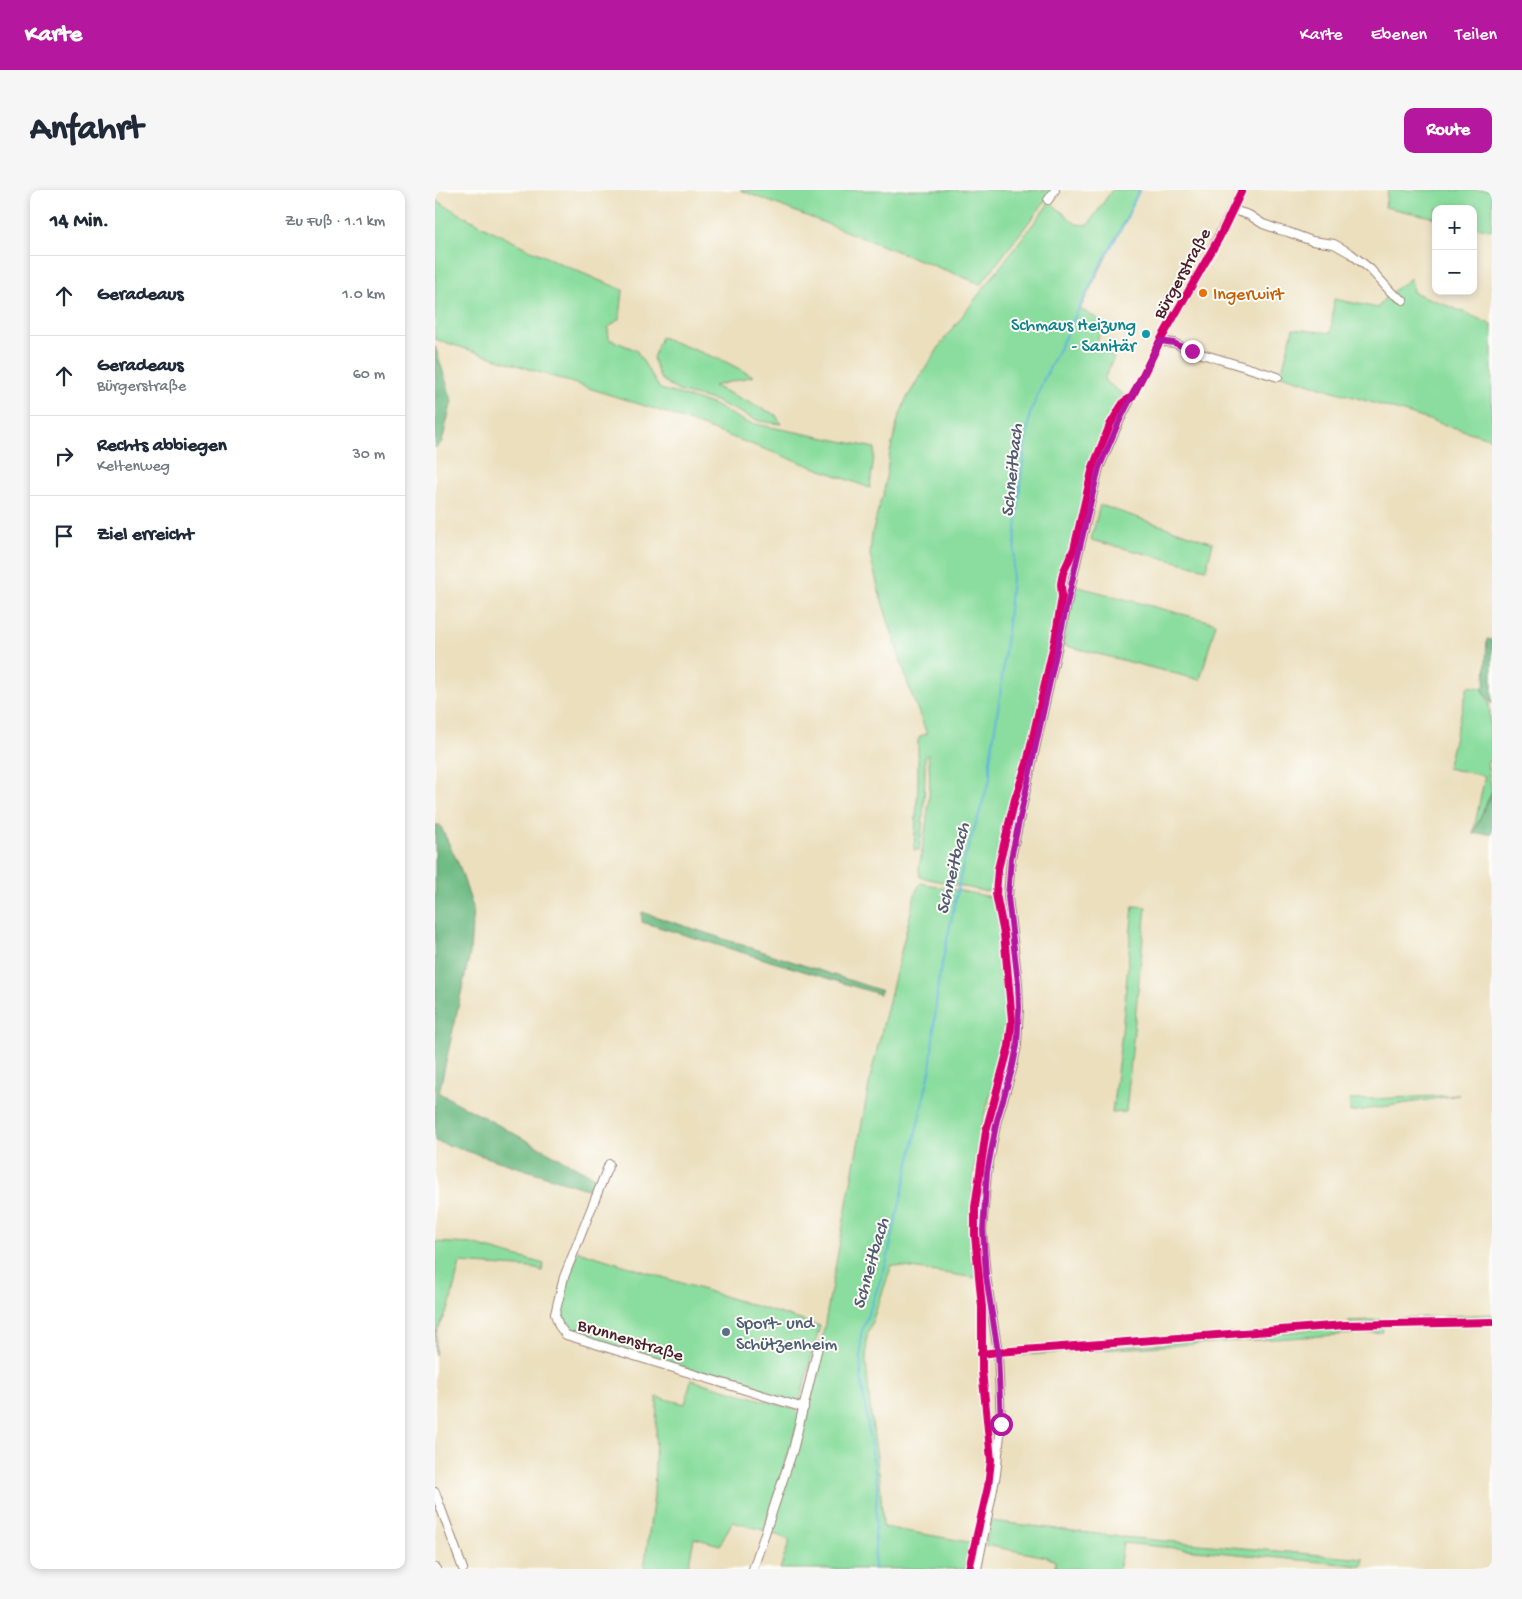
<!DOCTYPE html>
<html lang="de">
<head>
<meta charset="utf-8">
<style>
	:root { --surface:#fff; --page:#f6f6f7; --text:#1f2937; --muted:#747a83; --line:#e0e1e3; --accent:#b5179e }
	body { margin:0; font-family:"Gochi Hand",sans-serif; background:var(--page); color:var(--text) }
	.controls { position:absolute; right:15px; top:15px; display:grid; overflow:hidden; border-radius:10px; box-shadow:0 2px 8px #0003 }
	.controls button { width:45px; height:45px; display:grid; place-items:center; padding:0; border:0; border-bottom:1px solid var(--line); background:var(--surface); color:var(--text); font:25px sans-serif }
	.stop { position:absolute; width:15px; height:15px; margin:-11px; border:4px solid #b5179e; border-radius:50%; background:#fff }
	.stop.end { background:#b5179e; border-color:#fff; box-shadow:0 1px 5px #0008 }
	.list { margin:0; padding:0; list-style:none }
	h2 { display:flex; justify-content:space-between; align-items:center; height:65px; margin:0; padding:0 20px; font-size:21px }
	h2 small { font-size:16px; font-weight:400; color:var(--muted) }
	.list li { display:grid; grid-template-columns:32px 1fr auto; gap:15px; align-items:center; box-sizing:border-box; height:80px; padding:0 20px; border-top:1px solid var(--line) }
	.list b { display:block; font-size:19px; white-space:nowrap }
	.list p { margin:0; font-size:16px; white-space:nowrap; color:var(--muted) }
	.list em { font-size:16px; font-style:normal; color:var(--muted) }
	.icon { flex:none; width:28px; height:28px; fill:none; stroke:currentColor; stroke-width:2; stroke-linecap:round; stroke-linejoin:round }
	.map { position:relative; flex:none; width:1057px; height:1379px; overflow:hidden; border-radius:10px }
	header { display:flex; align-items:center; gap:30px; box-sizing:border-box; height:70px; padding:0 25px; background:var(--accent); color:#fff }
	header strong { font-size:24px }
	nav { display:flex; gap:28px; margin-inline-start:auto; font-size:18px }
	.intro { display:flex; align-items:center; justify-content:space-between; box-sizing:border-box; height:120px; padding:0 30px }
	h1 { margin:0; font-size:35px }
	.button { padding:12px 22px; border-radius:10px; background:var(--accent); color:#fff; font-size:18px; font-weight:700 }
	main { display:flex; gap:30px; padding:0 30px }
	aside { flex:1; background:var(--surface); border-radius:10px; box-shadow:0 2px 8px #0003 }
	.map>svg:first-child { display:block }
</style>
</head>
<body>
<header>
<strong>Karte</strong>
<nav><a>Karte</a><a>Ebenen</a><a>Teilen</a></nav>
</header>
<div class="intro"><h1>Anfahrt</h1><a class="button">Route</a></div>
<main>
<aside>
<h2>14 Min.<small>Zu Fuß · 1.1 km</small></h2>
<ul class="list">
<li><svg class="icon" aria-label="ahead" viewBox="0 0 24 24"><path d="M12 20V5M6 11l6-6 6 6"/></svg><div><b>Geradeaus</b></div><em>1.0 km</em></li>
<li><svg class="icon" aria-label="ahead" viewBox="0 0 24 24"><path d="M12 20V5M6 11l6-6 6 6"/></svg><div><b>Geradeaus</b><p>Bürgerstraße</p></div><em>60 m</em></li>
<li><svg class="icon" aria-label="right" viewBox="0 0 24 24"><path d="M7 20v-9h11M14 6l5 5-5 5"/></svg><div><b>Rechts abbiegen</b><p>Keltenweg</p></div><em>30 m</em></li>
<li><svg class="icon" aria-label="arrive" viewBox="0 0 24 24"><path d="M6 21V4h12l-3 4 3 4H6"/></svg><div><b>Ziel erreicht</b></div></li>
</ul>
</aside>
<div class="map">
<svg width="1057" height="1379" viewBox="0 0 1057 1379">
	<rect width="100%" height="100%" fill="#fdfcf7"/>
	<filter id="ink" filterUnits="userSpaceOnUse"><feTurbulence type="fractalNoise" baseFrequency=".02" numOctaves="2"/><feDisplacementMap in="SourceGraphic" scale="10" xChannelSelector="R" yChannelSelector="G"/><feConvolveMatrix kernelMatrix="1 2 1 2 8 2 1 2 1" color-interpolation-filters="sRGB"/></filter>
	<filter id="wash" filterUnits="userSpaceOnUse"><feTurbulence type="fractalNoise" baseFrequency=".0096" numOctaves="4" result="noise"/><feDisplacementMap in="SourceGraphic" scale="20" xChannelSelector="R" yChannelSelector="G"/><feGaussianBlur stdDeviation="1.12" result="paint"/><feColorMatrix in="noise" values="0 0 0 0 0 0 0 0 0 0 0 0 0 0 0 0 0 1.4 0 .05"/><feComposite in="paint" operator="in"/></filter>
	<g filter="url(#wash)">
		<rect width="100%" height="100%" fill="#ebdfbe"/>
		<g fill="#8add9e" stroke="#6a7e64">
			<polygon points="305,0 617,0 618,1 546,94"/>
			<path d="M677 0H705L645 119 668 132 660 158 679 167 669 190 689 205 673 235 659 268 639 350 626 382V408L622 430 588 583C572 621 565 661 560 702L548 701 485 687 484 679C490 642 498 603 493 565L490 567C490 599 489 629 484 660H479L483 596V551L485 546 492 544 476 503 445 405 435 365 437 344 446 309 448 307 455 262 463 230 471 209 508 151 615 12 641 34 653 35Z"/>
			<polygon points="953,0 1057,0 1057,40 1038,36 1038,19 1001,19 1001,28 950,17"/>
			<path d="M0 10C61 45 123 74 188 100L185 128 173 138 174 149 201 160 225 199 277 214 311 232 440 258 435 298 229 222 0 149Z"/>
			<polygon points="976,88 978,102 1031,123 1057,135 1057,249 846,185 858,139 896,143 899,109 943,118 951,106"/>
			<polygon points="226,147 289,171 318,186 279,196 341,225 346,234 324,231 278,210 243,201 225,188 218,168"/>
			<polygon points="665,315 778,353 771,379 656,350"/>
			<polygon points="640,396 781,433 765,490 628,455"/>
			<path d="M1033 496 1047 498C1057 519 1054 516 1055 537 1056 548 1057 558 1057 570L1052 573 1057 601 1038 644 1050 586 1012 578Z"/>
			<polygon points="486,693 561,708 566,735 574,833 572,851 549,926 539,981 536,1033 537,1057 541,1088 457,1075 432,1146 431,1173 435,1216 445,1291 448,1337 539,1353 532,1379 345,1379 355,1350 334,1342 374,1219 436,884 481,701"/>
			<polygon points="698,716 711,717 691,922 677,923 687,842"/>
			<polygon points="1024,905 915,922 915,910"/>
			<polygon points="0,1052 37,1054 109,1074 107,1081 98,1078 25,1073 14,1118 1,1143 0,1165"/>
			<path d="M143 1061 385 1136 364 1213 135 1143C129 1138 126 1134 124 1126 121 1112 138 1076 143 1061Z"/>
			<polygon points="1057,1124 1057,1130 914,1133 913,1131"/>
			<polygon points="947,1137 948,1142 572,1166 747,1152 884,1139"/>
			<polygon points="256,1190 360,1219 363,1222 365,1226 329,1340 297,1332 285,1355 259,1348 253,1379 209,1379 219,1306 222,1207 250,1214"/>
			<polygon points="556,1331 687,1347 929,1369 927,1376 688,1353 684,1379 620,1379 620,1371 612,1367 550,1355"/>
		</g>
		<g fill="#6fbc85" stroke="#5c6e58">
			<polygon points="0,156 17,211 7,252 0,258"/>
			<polygon points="1052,449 1057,450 1057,514 1047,498 1050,494"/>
			<polygon points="1057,601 1057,643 1038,644"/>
			<polygon points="0,635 5,635 24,675 38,718 35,763 4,903 163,989 158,1001 0,951"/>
			<polygon points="207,722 447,801 444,804 207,732"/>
		</g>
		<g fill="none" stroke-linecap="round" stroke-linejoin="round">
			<polyline stroke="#63b3dd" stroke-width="2" points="439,1379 442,1296 426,1188 426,1144 451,1074 495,881 503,793 528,674 555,589 555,570 565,506 572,443 586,286 595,224 607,193 665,76 691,30 704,0"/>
		</g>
	</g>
	<g filter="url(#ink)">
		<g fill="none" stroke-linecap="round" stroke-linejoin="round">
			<g stroke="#9a7f74" stroke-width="10">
				<g id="street">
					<polyline points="613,10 620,0"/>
					<polyline points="798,20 814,25 828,34 845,40 853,42 877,51 899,54 915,63 935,79 957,103 968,110"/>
					<polyline points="725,151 739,153 757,161 843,187"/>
					<polyline points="174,974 129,1087 120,1124 124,1136 131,1145 369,1218"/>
					<polyline points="563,1162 909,1135 1057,1132"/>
					<polyline points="0,1302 28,1379"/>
					<polyline points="0,1378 1,1379"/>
					<polyline points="318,1379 358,1260 384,1153"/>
					<polyline points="542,1379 561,1284 566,1234 563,1162 551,1086 547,1041 552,983 562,930 577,880 582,856 584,818 583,793 573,707 576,668 642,369 664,278 683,234 725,151 771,71 807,0"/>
				</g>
			</g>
			<use href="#street" stroke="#fff" stroke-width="8"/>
			<g stroke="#fdfcf7" stroke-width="11">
				<g id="cycleway">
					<polyline points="546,1164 563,1162 909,1135 1057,1132"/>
					<polyline points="534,1379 553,1297 556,1270 547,1180 547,1117 540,1045 540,1017 551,941 574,856 577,830 569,744 561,704 563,679 580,609 592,573 620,450 627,407 626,394 628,383 639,359 658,277 675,235 685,218 689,212 697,207 725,151 784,48 807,0"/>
				</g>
			</g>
			<use href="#cycleway" stroke="#d6006c" stroke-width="8"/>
		</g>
	</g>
	<g fill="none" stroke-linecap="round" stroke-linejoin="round" filter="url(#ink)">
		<polyline stroke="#b5179e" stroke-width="6" points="566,1234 563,1162 551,1086 548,1040 552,982 562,930 577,880 582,856 584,818 583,793 573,707 576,668 642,369 664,278 683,234 725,151 739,153 757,161"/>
	</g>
	<circle fill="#e8710a" stroke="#fdfcf7" stroke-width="2" cx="768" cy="103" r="5"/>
	<circle fill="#0f9aa8" stroke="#fdfcf7" stroke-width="2" cx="711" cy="144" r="5"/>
	<circle fill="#5c6f8a" stroke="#fdfcf7" stroke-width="2" cx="291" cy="1142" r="5"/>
	<g text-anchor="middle" stroke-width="4" stroke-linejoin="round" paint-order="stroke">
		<g font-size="18" fill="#4a1f2b" stroke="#fdfcf7">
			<text transform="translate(746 83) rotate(-61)" y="6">Bürgerstraße</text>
			<text transform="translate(196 1149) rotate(17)" y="6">Brunnenstraße</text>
		</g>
		<g font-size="18" fill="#c56008" stroke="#fdfcf7" text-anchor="start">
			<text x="778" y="109">Ingerwirt</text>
		</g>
		<g font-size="18" fill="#0d838f" stroke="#fdfcf7" text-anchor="end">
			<text x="701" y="140">Schmaus Heizung<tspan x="701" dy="21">- Sanitär</tspan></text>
		</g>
		<g font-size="18" fill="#4e5e75" stroke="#fdfcf7" text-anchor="start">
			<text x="301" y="1138">Sport- und<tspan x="301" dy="21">Schützenheim</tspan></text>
		</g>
		<g font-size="19" font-style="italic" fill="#545a72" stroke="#fdfcf7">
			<text transform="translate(575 280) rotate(-84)" y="7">Schneitbach</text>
			<text transform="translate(516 678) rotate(-76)" y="7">Schneitbach</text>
			<text transform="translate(434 1073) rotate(-74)" y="7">Schneitbach</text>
		</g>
	</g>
</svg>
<div class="controls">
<button>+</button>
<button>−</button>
</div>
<div class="stop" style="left:566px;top:1234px"></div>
<div class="stop end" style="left:757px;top:161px"></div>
</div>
</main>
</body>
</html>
